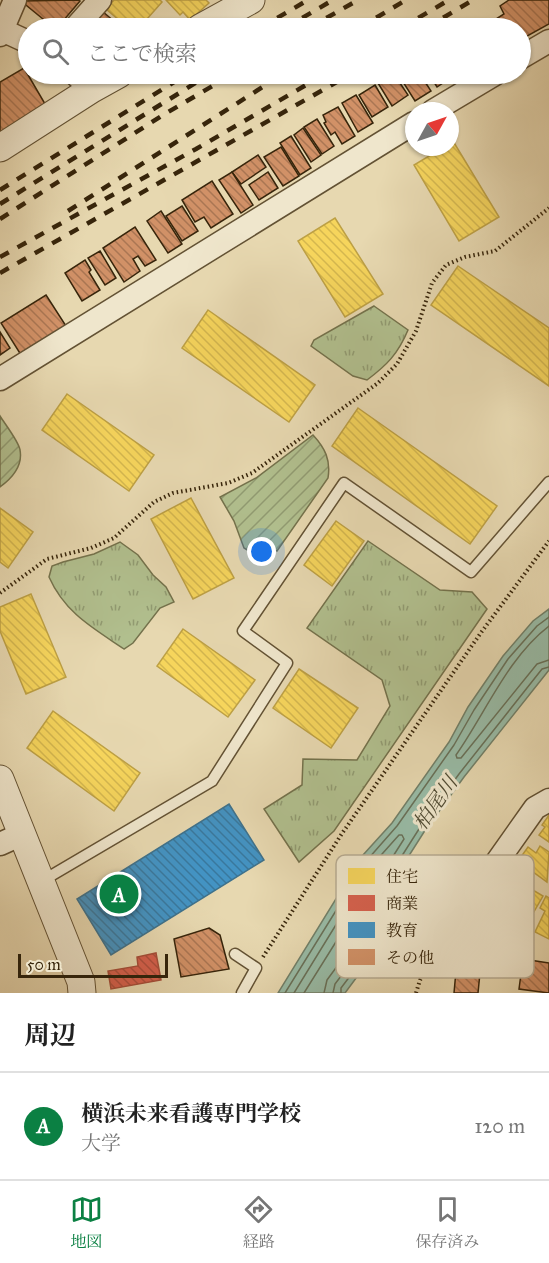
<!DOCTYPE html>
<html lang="ja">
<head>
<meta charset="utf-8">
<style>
	:root { --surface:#fff; --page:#f2f2f2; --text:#222; --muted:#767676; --line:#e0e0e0; --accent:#0b8043 }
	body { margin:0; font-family:"IM FELL Great Primer","Noto Serif JP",serif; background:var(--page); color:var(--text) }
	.compass { position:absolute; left:405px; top:102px; width:54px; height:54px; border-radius:50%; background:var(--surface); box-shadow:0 2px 4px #0004; rotate:50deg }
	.scale { position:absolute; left:18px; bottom:15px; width:150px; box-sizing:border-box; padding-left:6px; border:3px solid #37250b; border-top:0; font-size:16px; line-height:21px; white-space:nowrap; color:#37250b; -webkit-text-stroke:4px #efe6cc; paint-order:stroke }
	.you { position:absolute; left:262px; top:552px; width:21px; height:21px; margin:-15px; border:4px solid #fff; border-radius:50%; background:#1a73e8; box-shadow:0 0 0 9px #1a73e833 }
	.badge { display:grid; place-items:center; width:39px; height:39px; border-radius:50%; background:var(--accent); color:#fff; font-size:20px; font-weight:700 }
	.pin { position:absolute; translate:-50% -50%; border:3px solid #fff; box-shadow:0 2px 6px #0006 }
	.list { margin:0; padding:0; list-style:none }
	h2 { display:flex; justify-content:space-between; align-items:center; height:78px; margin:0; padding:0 24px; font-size:26px }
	h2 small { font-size:20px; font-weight:400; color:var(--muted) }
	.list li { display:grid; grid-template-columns:39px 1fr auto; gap:18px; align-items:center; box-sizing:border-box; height:108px; padding:0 24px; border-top:2px solid var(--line) }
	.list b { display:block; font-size:22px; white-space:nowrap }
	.list p { margin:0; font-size:20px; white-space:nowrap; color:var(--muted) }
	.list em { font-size:20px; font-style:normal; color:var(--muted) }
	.icon { flex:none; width:33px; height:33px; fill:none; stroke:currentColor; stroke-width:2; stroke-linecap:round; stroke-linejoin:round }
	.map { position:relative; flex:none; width:549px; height:993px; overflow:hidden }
	.search { position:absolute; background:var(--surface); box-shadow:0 2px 4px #0004; left:18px; right:18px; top:18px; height:66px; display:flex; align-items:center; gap:15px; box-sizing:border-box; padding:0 21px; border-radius:33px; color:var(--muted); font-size:22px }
	.sheet { height:186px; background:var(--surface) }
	nav { display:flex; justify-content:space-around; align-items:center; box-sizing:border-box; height:84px; border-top:2px solid var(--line); background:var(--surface); font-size:16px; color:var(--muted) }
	nav a { display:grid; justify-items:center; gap:3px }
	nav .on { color:var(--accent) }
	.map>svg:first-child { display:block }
</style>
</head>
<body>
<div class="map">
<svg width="549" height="993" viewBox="0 0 549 993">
	<defs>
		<pattern id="park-tufts" width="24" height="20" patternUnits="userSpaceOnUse" patternTransform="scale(1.5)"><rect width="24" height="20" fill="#b1bf8e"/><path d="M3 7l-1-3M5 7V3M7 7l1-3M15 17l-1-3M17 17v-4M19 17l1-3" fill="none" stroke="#919b72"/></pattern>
		<pattern id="garden-furrows" width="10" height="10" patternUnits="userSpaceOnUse" patternTransform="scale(1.5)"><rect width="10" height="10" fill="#b1bf8e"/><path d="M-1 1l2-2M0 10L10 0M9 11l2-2" fill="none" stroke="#919b72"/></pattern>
		<pattern id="homes-back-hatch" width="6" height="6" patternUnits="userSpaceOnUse" patternTransform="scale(1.5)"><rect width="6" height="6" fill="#f6d55c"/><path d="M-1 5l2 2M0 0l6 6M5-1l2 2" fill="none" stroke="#d4b74f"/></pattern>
		<pattern id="shops-back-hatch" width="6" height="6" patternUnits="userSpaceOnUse" patternTransform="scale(1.5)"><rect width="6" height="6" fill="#d6604d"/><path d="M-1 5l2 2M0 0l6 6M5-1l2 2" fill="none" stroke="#ae4f3e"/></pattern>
		<pattern id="schools-back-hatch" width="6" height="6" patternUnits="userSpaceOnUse" patternTransform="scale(1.5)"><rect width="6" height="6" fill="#4393c3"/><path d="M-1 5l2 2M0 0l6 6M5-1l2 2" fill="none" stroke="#39789d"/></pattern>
		<pattern id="building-back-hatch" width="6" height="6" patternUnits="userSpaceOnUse" patternTransform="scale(1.5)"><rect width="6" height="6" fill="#d19167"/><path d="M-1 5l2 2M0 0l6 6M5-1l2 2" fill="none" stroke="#aa7653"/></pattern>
	</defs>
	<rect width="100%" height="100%" fill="#e7d8b0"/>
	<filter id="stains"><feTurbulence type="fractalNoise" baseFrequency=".00333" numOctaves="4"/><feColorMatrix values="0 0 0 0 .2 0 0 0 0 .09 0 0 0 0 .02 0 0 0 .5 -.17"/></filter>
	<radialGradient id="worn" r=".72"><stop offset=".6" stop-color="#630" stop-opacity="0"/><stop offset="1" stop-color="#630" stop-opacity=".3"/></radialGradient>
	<g fill="url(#park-tufts)" stroke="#74724c" stroke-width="1.5">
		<path d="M374 306 408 330C398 354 387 365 367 380L353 376 311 346 314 340Z"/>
		<polygon points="368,541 440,590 472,592 487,609 334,831 299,862 264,809 302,785 303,759 357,760 390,706 382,680 307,628"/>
		<path d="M120 542 138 555 153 575 166 587 174 602 160 608 133 643 124 649C93 628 65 613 49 577L52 566 63 562 94 554Z"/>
	</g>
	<g fill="url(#garden-furrows)" stroke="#74724c" stroke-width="1.5">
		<path d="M0 416C5 424 19 442 20 450 23 466 11 479 0 487Z"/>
		<path d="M313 435C325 448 331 460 328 478L277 551 267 546 252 553 244 548 234 521 220 497 256 478Z"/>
	</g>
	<polygon fill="#98bba6" stroke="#717f68" stroke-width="1.5" points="549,609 549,670 464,777 424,832 389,887 401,904 368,962 345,993 278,993 363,855 392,823 449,742 468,707 503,656 533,621"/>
	<g fill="url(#homes-back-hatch)" stroke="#bda044" stroke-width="1.5">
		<polygon points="114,0 160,0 162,2 139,28 128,28 106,9"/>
		<polygon points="166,0 206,0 209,3 190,20 183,12 180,15"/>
		<polygon points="453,141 499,217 459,241 414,165 444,147 450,147 450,143"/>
		<polygon points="335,218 383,294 345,317 298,241"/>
		<polygon points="458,266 549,328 549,386 431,305"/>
		<polygon points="208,310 315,385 289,422 182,348"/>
		<polygon points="67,394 154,455 129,491 42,430"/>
		<polygon points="358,408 497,506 470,544 332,446"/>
		<polygon points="191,498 234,578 193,599 151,519"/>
		<polygon points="0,508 33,532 8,568 0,562"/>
		<polygon points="336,521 364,541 332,586 304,565"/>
		<polygon points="31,594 66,677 26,694 0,631 0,607"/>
		<polygon points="183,629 255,680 228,717 157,666"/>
		<polygon points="299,669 358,708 331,748 273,708"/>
		<polygon points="53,711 140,773 114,811 27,748"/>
		<polygon points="549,815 549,842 539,835 545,827 542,825"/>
		<polygon points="540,846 549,852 547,882 518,861 528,847 536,853"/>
		<polygon points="521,883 543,896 528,922 506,909"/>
		<polygon points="546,896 549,898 549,939 535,932 545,911 540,908"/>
	</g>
	<polygon fill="url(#shops-back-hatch)" stroke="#a64e39" stroke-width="1.5" points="156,953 161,980 111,989 108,971 138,966 137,957"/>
	<polygon fill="url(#schools-back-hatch)" stroke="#3f728c" stroke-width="1.5" points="229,804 264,860 111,955 77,899"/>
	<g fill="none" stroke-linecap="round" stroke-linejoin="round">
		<g stroke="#687058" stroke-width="1.5">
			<path d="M549 626C508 657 485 714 456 755L457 758H461L537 664 549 660"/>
			<polyline points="285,993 368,859 397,826 454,745 474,710 508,659 537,626 549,617"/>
			<polyline points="294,993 374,863 399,835 402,835 404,839 376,883 377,892 384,906 357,955 335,984 333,993"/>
			<polyline points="304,993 364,897 368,895 374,907 349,950 327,980 324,993"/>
			<polyline points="341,993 341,988 363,959 393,906 384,890 384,884 419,829 459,774 542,669 549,667"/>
		</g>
	</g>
	<g fill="url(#building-back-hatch)" stroke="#37250b" stroke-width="1.5">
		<polygon points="79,0 80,1 57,28 54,28 21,1"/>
		<polygon points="509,0 549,0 549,24 520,40 520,28 502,28 496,19 504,14 500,6"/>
		<polygon points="102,11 122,28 86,28"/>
		<polygon points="24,68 48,109 0,137 0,82"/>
		<polygon points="394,74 408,95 392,106 378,83"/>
		<polygon points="398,74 420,74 431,91 415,101"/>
		<polygon points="429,74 454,74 455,75 437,87"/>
		<polygon points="375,85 388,107 372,117 359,95"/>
		<polygon points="356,95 373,123 358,132 342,103"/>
		<polygon points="338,107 355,136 342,144 335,132 331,135 324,123 326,122 323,115"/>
		<polygon points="317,119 334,146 322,154 304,127"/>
		<polygon points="303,128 321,155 311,162 294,135"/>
		<polygon points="291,136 311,168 300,175 280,143"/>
		<polygon points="281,147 299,176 283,186 264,157"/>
		<polygon points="258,155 266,167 241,184 232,172"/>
		<polygon points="232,172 253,205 241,213 219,180"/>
		<polygon points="268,172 278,188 259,200 249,185"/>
		<polygon points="212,181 233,214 211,228 204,217 195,222 182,200"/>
		<polygon points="182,206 198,231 182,241 166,216"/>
		<polygon points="161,211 182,244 168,253 147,221"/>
		<polygon points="135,227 156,260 145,266 138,256 133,259 140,271 124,282 103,248"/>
		<polygon points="100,251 116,278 105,285 88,258"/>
		<polygon points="85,260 91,270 89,272 100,290 82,301 65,273"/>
		<polygon points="46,295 66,326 21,355 1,323"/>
		<polygon points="0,332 10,348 0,355"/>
		<polygon points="209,928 220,935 229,969 181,977 174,939"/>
		<polygon points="523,959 549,963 549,993 519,989"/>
		<polygon points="456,971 480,973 478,993 454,993"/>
	</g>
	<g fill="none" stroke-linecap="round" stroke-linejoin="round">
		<g stroke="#635234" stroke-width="13">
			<g id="service">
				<polyline points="42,881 212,781 287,663 243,631 344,483 471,572 549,482"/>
				<polyline points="235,954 256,968 242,993"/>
			</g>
		</g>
		<g stroke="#635234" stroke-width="25">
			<g id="minor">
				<polyline points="75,28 100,0"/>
				<polyline points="2,30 28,42"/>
				<polyline points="0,35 15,0"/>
				<polyline points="520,58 549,41"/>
				<polyline points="75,74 92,89"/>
				<polyline points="433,111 495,74"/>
				<polyline points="0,379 414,123"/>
				<polyline points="0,844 22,834"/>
				<polyline points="477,890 535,808 549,800"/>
			</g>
		</g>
		<g stroke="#635234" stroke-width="29">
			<g id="tertiary">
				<polyline points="200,28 251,0"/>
				<polyline points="0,148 92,89 119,74"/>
				<polyline points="0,779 81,982 82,993"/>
			</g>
		</g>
		<g stroke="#37250b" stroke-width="4" stroke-dasharray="1.5 3" stroke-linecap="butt">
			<polyline points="0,593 47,559 91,548 114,538 154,502 173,493 228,483 252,473 378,383 397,364 416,331 432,283 446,265 465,257 495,251 549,208"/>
			<polyline points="483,908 486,918"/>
			<polyline points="263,957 341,835 480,634 549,541"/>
			<polyline points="416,993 420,980 467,906"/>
		</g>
		<use href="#service" stroke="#efe6cc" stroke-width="10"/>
		<use href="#minor" stroke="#efe6cc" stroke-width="22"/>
		<use href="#tertiary" stroke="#efe6cc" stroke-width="27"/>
		<g stroke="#37250b" stroke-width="4.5" stroke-dasharray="10 10" stroke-linecap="butt">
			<polyline points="260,28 308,0"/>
			<polyline points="285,28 333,0"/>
			<polyline points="309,28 358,0"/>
			<polyline points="359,28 406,0"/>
			<polyline points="401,28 449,0"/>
			<polyline points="426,28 473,0"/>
			<polyline points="0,190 187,74"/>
			<polyline points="0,204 210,74"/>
			<polyline points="68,211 283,74"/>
			<polyline points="0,219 163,115 233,74"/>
			<polyline points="0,257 196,149 325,74"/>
			<polyline points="0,273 351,74"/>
		</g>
	</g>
	<g text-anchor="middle" stroke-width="6" stroke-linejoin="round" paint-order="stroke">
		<g font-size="20" font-style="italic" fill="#4f4a32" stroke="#efe6cc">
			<text transform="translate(435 803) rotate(-55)" y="7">柏尾川</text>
		</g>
	</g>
	<rect x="336" y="855" width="198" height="123" rx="9" fill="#efe6cc" stroke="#b8ac92" stroke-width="1.5"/>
	<rect x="348" y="868" width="27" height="16" fill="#f6d55c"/>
	<rect x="348" y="895" width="27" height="16" fill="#d6604d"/>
	<rect x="348" y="922" width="27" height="16" fill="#4393c3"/>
	<rect x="348" y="949" width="27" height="16" fill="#d19167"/>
	<g font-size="16" fill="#37250b">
		<text x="386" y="882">住宅</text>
		<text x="386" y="909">商業</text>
		<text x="386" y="936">教育</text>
		<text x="386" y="963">その他</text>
	</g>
	<rect width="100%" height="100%" filter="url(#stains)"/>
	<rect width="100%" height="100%" fill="url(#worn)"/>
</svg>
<svg class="compass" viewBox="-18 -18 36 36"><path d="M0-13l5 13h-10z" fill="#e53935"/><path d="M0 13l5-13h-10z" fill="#767676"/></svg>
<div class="scale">50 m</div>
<div class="you"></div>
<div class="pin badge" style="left:119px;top:894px">A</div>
<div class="search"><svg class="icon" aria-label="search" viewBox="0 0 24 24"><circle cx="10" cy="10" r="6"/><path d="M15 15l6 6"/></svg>ここで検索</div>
</div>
<section class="sheet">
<h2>周辺<small></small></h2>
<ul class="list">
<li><span class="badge">A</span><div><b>横浜未来看護専門学校</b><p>大学</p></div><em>120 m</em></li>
</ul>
</section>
<nav>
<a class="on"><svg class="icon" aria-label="map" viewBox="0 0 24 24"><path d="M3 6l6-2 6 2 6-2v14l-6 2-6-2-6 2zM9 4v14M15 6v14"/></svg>地図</a>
<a><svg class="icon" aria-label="directions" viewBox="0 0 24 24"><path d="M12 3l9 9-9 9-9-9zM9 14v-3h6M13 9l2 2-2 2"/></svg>経路</a>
<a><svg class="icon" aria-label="saved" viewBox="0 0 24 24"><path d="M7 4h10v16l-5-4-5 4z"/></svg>保存済み</a>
</nav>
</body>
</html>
